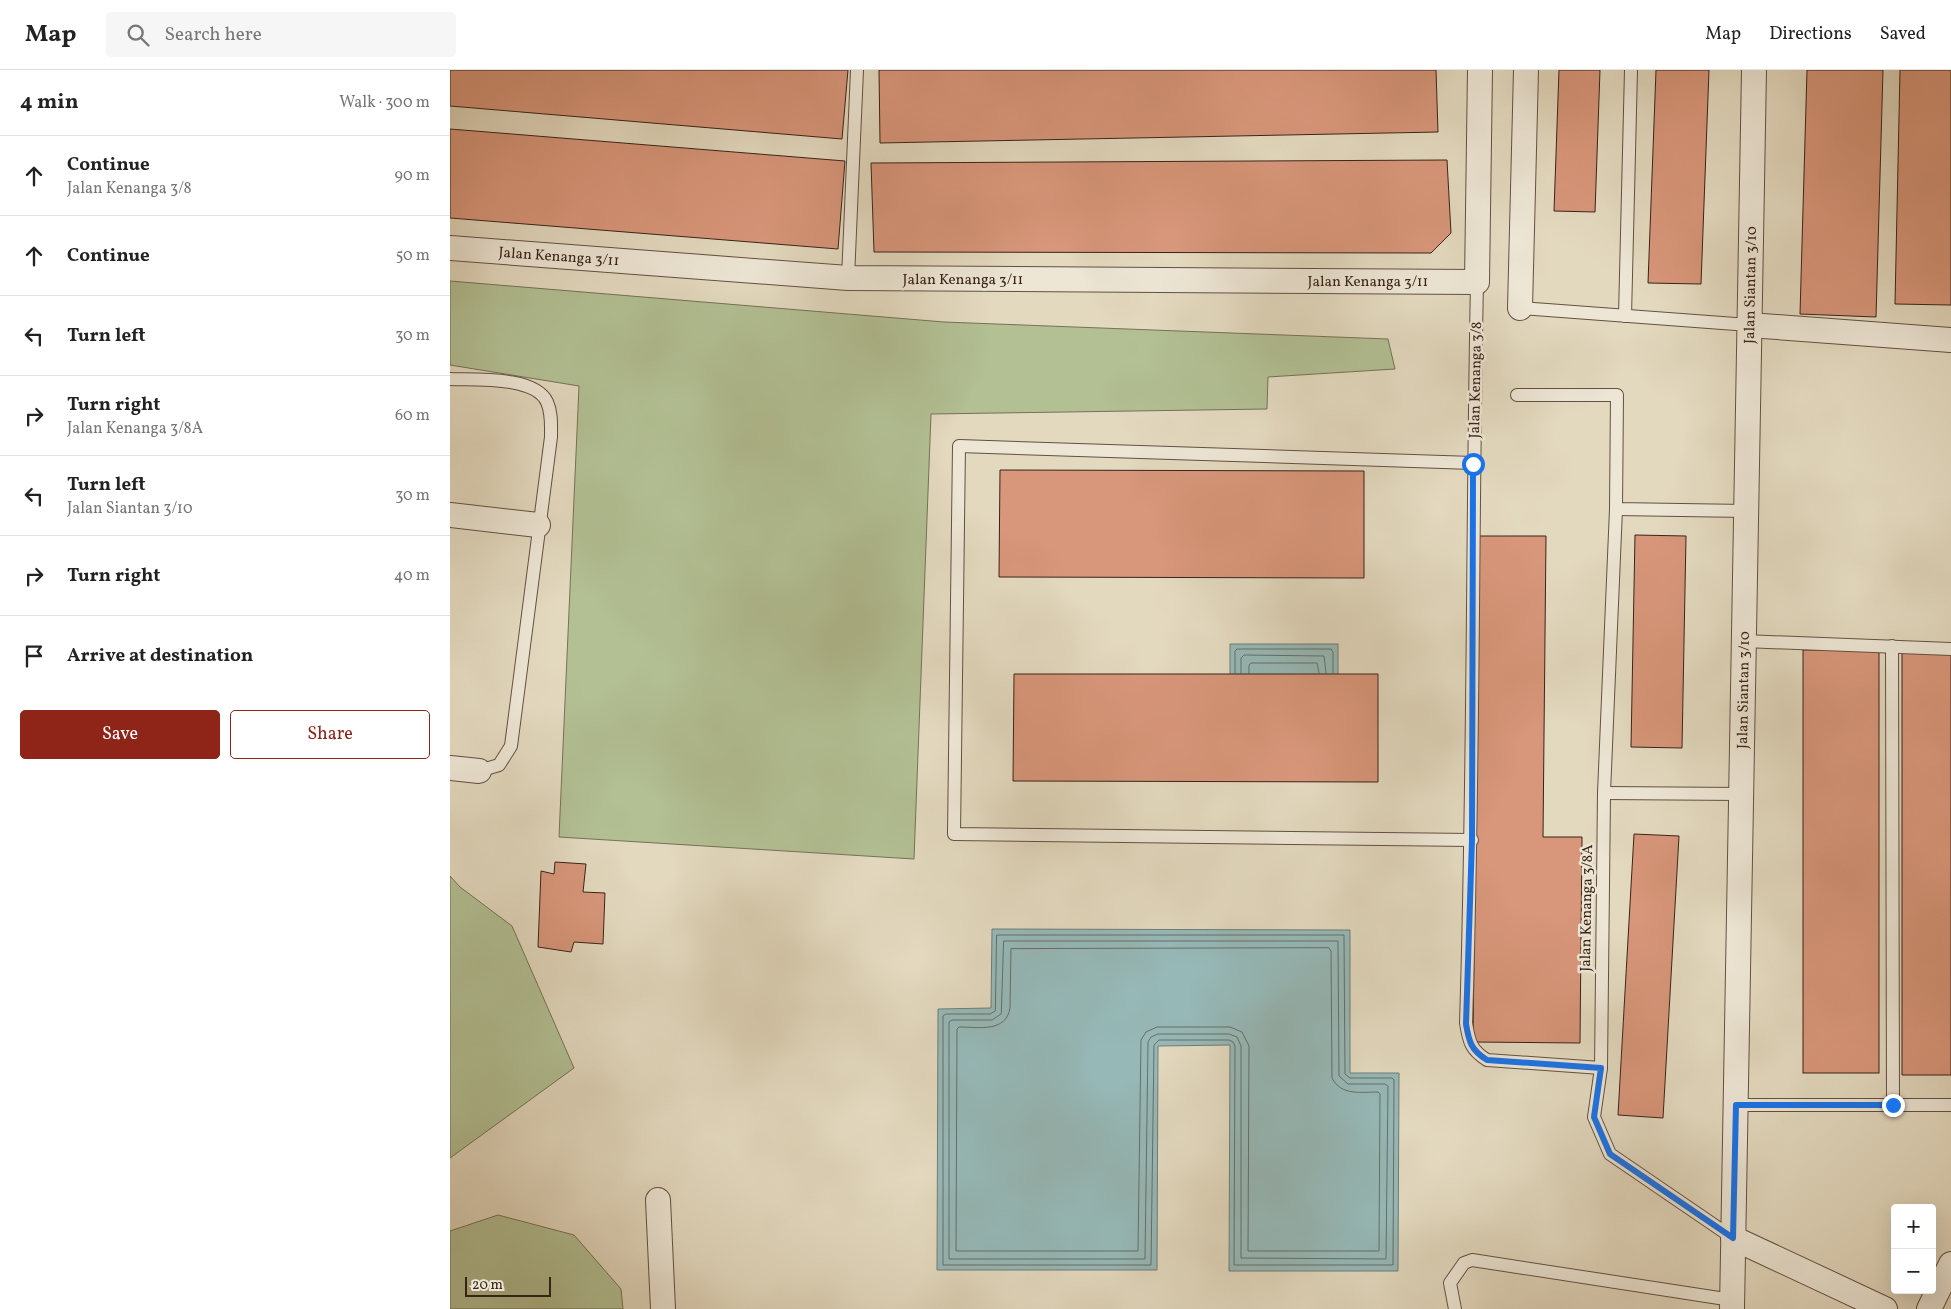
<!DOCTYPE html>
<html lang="en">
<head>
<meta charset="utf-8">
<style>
	:root { --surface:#fff; --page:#f6f6f6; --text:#222; --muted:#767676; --line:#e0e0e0; --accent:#8f2418 }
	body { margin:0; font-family:Vollkorn,serif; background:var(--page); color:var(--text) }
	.controls { position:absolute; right:15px; bottom:15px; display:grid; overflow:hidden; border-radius:5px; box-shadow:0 5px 20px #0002 }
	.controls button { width:45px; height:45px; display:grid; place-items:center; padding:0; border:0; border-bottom:1px solid var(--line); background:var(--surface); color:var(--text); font:25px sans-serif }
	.scale { position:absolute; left:15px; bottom:12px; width:86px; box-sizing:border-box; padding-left:5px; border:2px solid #382319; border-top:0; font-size:14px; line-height:18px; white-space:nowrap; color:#382319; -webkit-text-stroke:4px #ede6d5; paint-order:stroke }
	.stop { position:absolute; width:15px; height:15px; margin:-11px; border:4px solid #1a73e8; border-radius:50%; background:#fff }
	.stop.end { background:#1a73e8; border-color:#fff; box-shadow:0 1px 5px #0008 }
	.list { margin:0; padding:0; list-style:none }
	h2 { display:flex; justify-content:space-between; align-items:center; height:65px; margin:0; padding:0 20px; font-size:21px }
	h2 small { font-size:16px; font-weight:400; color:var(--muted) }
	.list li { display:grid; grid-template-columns:32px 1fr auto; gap:15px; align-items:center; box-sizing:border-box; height:80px; padding:0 20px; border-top:1px solid var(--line) }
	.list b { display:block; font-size:19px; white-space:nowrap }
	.list p { margin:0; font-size:16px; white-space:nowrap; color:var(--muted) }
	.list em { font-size:16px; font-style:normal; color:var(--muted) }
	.actions { display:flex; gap:10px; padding:15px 20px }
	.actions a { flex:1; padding:11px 0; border:1px solid var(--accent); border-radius:5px; text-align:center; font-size:18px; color:var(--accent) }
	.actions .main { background:var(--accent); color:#fff }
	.icon { flex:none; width:28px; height:28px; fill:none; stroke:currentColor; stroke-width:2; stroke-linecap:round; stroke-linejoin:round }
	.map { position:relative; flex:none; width:1501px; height:1239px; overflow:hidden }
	header { display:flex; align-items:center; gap:30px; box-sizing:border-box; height:70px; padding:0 25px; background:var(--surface); border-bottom:1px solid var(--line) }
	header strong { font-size:24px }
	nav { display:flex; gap:28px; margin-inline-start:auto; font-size:18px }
	.search { width:350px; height:45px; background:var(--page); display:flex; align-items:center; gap:12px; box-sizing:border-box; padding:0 18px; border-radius:5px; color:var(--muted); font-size:19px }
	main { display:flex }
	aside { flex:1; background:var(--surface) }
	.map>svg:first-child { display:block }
</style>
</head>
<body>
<header>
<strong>Map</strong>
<div class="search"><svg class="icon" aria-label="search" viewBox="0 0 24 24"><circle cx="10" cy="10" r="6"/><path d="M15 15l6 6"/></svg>Search here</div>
<nav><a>Map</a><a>Directions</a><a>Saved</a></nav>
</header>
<main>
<aside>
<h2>4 min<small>Walk · 300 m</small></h2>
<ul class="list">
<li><svg class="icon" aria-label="ahead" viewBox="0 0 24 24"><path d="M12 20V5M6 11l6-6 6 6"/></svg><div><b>Continue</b><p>Jalan Kenanga 3/8</p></div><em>90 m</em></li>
<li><svg class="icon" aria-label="ahead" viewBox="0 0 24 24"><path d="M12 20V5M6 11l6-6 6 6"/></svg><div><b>Continue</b></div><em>50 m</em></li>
<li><svg class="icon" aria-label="left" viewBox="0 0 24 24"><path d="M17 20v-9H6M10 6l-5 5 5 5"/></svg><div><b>Turn left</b></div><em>30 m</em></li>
<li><svg class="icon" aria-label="right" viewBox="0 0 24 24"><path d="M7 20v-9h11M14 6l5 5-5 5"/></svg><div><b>Turn right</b><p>Jalan Kenanga 3/8A</p></div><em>60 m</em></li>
<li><svg class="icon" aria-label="left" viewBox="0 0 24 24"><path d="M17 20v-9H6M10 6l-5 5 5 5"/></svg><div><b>Turn left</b><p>Jalan Siantan 3/10</p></div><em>30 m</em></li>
<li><svg class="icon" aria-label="right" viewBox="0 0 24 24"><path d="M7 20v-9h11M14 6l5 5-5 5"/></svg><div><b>Turn right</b></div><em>40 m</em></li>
<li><svg class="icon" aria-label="arrive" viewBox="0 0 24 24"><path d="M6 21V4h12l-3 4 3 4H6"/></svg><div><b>Arrive at destination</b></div></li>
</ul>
<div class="actions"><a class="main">Save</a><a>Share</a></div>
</aside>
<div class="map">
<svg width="1501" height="1239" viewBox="0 0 1501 1239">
	<rect width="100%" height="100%" fill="#e3d9bf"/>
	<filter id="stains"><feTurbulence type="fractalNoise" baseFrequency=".004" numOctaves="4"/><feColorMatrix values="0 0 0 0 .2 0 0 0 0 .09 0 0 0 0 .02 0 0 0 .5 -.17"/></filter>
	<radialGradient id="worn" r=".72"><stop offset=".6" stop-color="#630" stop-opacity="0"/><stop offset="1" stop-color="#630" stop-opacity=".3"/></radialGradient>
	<g fill="#b2c094" stroke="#757256">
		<polygon points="0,211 494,252 938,269 945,299 818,307 817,339 481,344 464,789 109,767 129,316 0,295"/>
		<polygon points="0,806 10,817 62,856 124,998 0,1088"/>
		<polygon points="48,1145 124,1165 171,1219 173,1239 0,1239 0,1161"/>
	</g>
	<g fill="#96b9b8" stroke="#707d78">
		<rect x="780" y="574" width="108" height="52"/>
		<polygon points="542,859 900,860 900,1003 949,1003 948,1201 779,1201 780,975 708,976 707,1200 487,1200 488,939 541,938"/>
	</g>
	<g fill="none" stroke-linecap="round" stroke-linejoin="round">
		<g stroke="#676e68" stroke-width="1">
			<polyline points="785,603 785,581 787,579 881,579 883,582 883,603"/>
			<polyline points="791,603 791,588 794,585 874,586 876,603"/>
			<polyline points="799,603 799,595 801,593 867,593 869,603"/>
			<polygon points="547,865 894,865 895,1004 900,1008 942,1008 944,1010 943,1195 784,1195 785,976 783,972 779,970 709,970 704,975 701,1195 493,1195 493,946 496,944 540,944 545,941"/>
			<polygon points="554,871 888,871 889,1006 898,1014 935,1014 938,1016 936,1189 791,1188 791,976 787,967 779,964 708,964 701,967 698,972 695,1189 499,1189 499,952 502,950 542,950 551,944"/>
			<path d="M879 878 881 881 882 1008C891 1026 911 1022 928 1022L930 1024 929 1181H798L799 976 792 962 780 957H707L696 962 691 970 688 1181H506L507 959 509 957C528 957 556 963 560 938L561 879Z"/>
		</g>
	</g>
	<g fill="#d8967a" stroke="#382319">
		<polygon points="0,0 398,0 392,69 0,36"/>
		<polygon points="429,0 986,0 988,62 430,73"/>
		<polygon points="1109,0 1150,0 1145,142 1104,141"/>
		<polygon points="1206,0 1259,0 1251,214 1198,213"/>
		<polygon points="1357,0 1433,0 1426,247 1350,244"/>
		<polygon points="1450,0 1501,0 1501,235 1445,234"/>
		<polygon points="0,59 395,91 388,179 0,148"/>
		<polygon points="997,90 1001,163 981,183 424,182 421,93"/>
		<polygon points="550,400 914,401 914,508 549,507"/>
		<polygon points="1185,465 1236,466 1232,678 1181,677"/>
		<polygon points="1029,466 1096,466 1093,767 1132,767 1130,973 1023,972"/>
		<rect x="1353" y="580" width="76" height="423"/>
		<polygon points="1452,582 1501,583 1501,1005 1452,1005"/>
		<polygon points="564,604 928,604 928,712 563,711"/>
		<polygon points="1184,764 1229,766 1213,1048 1168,1045"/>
		<polygon points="105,792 136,794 133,822 155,823 153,874 124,872 121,882 88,877 91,801 104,804"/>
	</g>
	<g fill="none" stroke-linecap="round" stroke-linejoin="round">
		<g stroke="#635042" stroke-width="14">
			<g id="service">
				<polyline points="398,208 407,0"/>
				<path d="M1027 212C1022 459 1024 706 1016 953 1019 972 1021 980 1037 990L1151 998"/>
				<polyline points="1070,238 1299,255"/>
				<polyline points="1175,246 1181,0"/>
				<path d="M0 309C26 310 85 306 97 332 102 343 101 355 101 367L61 676 49 695 29 701"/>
				<polyline points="1067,325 1167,325 1166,439 1296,441"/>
				<polyline points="1166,439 1154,723 1151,998 1144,1047 1160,1084 1283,1168"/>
				<polyline points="1294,571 1501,579"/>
				<polyline points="1442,576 1443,1035"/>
				<polyline points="1154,723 1291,724"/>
				<polyline points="1022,770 504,764 509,376 1023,393"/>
				<polyline points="1286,1035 1501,1035"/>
				<polyline points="1005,1239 1000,1213 1014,1193 1022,1190 1282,1230"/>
			</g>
		</g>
		<g stroke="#635042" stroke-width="26">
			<g id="minor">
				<polyline points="0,178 398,208 1027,212 1030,0"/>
				<polyline points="1070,238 1076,0"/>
				<polyline points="1299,255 1501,270"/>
				<polyline points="0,445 88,455"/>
				<polyline points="0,698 29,701"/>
				<polyline points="208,1130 213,1239"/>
				<polyline points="1283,1168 1435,1239"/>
				<polyline points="1282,1239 1304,0"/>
				<polyline points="1479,1239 1501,1194"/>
			</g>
		</g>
		<use href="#service" stroke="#ede6d5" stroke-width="12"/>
		<use href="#minor" stroke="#ede6d5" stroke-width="24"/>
	</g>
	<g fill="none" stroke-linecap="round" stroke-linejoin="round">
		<path stroke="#1a73e8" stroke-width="6" d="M1023 394 1022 770 1016 954C1019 972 1021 980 1037 990L1151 998 1144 1047 1160 1084 1283 1168 1286 1035H1443"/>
	</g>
	<g text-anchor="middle" stroke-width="5" stroke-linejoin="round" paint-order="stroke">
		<g font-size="15" fill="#382319" stroke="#ede6d5">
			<text transform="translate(109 186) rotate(4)" y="5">Jalan Kenanga 3/11</text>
			<text x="513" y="214">Jalan Kenanga 3/11</text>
			<text x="918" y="216">Jalan Kenanga 3/11</text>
			<text transform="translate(1300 215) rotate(-89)" y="5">Jalan Siantan 3/10</text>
			<text transform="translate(1025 310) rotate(-89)" y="5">Jalan Kenanga 3/8</text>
			<text transform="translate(1293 620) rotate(-89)" y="5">Jalan Siantan 3/10</text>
			<text transform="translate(1136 838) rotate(-89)" y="5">Jalan Kenanga 3/8A</text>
		</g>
	</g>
	<rect width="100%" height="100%" filter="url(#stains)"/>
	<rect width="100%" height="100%" fill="url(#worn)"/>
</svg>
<div class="controls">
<button>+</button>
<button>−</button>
</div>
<div class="scale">20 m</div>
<div class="stop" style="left:1023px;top:394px"></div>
<div class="stop end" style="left:1443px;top:1035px"></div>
</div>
</main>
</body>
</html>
